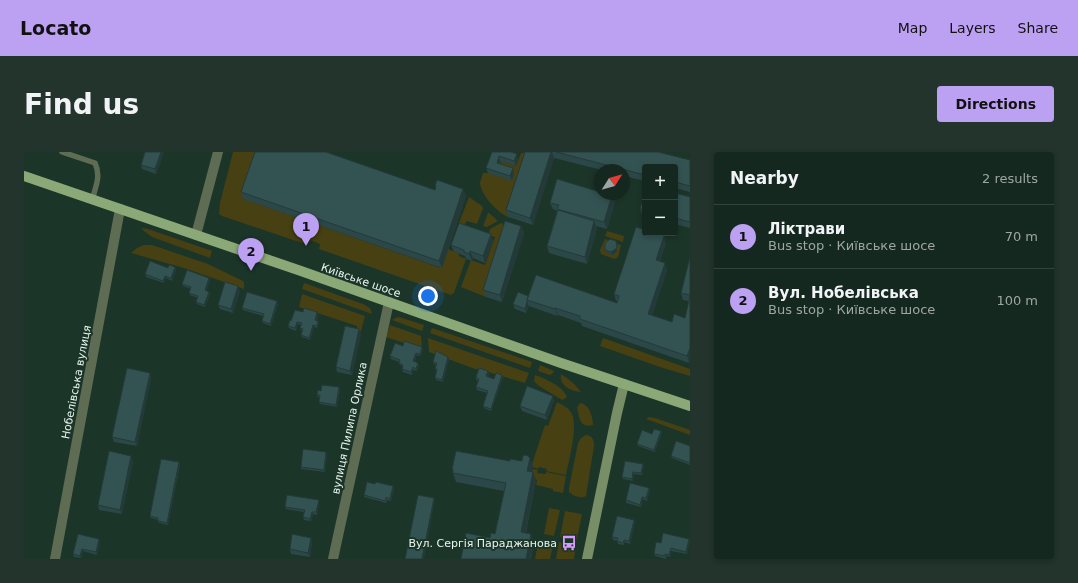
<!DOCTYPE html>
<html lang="en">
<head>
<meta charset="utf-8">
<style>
	:root { --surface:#15281f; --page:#22342c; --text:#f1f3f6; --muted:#9da6a4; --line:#34443d; --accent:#bca0f2 }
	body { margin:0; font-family:"DejaVu Sans",sans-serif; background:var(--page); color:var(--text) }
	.controls { position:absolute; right:12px; top:12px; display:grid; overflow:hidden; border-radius:4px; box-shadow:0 2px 6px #0003 }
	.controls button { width:36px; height:36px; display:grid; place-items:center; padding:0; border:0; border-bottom:1px solid var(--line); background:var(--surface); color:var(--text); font:20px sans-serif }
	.compass { position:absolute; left:570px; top:12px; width:36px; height:36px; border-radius:50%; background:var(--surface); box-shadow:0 2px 6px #0003; rotate:53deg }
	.you { position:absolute; left:404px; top:144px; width:14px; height:14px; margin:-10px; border:3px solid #fff; border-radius:50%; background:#1a73e8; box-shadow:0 0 0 6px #1a73e833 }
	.badge { display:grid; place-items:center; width:26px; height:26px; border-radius:50%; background:var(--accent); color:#111; font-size:13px; font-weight:700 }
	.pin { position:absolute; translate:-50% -33px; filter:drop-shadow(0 1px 2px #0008) }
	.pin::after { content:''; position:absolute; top:21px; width:14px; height:12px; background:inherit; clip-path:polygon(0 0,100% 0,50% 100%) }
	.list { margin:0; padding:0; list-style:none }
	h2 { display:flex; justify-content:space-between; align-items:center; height:52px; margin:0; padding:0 16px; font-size:17px }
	h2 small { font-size:13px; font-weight:400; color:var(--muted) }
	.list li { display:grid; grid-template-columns:26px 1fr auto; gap:12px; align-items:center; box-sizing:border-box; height:64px; padding:0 16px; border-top:1px solid var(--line) }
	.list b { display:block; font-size:15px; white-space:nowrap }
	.list p { margin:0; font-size:13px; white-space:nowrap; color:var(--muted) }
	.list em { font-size:13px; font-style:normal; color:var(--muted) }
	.map { position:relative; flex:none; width:666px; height:407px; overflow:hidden; border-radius:4px }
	header { display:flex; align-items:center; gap:24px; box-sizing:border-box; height:56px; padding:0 20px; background:var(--accent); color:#111 }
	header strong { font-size:19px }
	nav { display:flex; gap:22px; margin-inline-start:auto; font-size:14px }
	.intro { display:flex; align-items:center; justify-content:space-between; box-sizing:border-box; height:96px; padding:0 24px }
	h1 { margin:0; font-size:28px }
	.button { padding:10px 18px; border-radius:4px; background:var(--accent); color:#111; font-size:14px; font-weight:700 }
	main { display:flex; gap:24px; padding:0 24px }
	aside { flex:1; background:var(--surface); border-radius:4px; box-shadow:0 2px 6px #0003 }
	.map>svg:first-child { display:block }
</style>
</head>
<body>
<header>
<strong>Locato</strong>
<nav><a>Map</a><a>Layers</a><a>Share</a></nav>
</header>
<div class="intro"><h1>Find us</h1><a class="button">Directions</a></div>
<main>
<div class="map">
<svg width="666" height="407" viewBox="0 0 666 407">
	<rect width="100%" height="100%" fill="#1c3529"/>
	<g fill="#464012">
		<polygon points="209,0 236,0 220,47 417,116 424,97 435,102 435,104 442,107 430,141 427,143 295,97 296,92 283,87 281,92 198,64 195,62 196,51"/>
		<path d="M506 0 484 65C473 60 457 43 456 31L459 21H464L474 15 477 9 492 14 497 1Z"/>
		<polygon points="445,45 458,54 459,56 453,72 443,69 437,77 433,76"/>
		<polygon points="464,61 465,61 474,69 463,75 459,74"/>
		<polygon points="477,71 484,76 462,145 437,135 447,108 461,113 471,85 464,83 466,77"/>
		<polygon points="117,76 124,77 188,99 186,106 128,85 120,79"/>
		<polygon points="583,79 600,84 599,90 581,84"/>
		<polygon points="581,87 587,89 582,100 588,103 593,99 593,92 597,93 594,105 590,107 577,102 576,98"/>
		<polygon points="120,93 128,93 184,112 219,129 220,131 220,137 160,116 107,101 113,96"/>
		<polygon points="280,131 339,152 346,156 348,162 278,137"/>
		<polygon points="278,142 341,164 337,179 333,180 333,174 275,155"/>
		<polygon points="375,165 400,173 398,179 368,168 371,166"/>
		<polygon points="366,173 397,184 398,197 362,185"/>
		<polygon points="408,176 508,210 506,216 406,181"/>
		<polygon points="404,186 505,221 501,231 454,217 451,217 405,200"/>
		<polygon points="579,186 666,217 666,224 636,215 576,194"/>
		<polygon points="516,213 530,219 529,221 526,223 514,219"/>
		<path d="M537 222C545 227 551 232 557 240 547 239 535 234 537 222Z"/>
		<path d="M511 223C524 228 535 232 543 244L542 246 538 248 515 234 510 229Z"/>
		<path d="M533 250C539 253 545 256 548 262 554 275 545 308 542 323L522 319 523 317 515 315 514 317 509 315 508 312 521 273 524 274Z"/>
		<path d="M556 251C565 252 569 264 569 273 556 277 555 265 553 255Z"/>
		<polygon points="625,265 631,266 666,278 666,283 622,267"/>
		<path d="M562 283C569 284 570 288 570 294L562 344C557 347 549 344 545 340V336L554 291 557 286Z"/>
		<polygon points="509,317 514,318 513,321 522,322 522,320 542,324 539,341 529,339 529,337 512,333 513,328 507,327"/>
		<polygon points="525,356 536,358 530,384 520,382"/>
		<polygon points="541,359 558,362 553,387 552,388 536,385"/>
		<polygon points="515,387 530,389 526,407 511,407"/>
		<polygon points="535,390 551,394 552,395 550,407 532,407"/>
	</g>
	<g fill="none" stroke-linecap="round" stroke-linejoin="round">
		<path stroke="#5e6c53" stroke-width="5.5" d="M38 0 71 11C77 24 72 34 68 48"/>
		<g stroke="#5e6c53" stroke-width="10">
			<polyline points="172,83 194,0"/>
			<polyline points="31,407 96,57"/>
			<polyline points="309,407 365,150"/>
		</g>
		<polyline stroke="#788e67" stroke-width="10" points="563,407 593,261 600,232"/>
		<polyline stroke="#8ba976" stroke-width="10" points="0,24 277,119 537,211 666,254"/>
	</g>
	<g fill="#2c4747">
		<polygon points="140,0 132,22 118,17 117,13"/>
		<polygon points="468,0 494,7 492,14 476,9 476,12 489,16 490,21 488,29 464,21 462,16"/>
		<polygon points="501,0 634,0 666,8 666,40 651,36 651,15 621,15 621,29 600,24 600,18 578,18 530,6 509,73 484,65 482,58"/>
		<polygon points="411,34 442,44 418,116 219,47 217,40 411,38 412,36"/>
		<polygon points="621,39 621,64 619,64 616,57"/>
		<polygon points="651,41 666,45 666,76 651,72"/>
		<polygon points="591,50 583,77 572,74 573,76 563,112 525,101 523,94 533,59 529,57 526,51"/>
		<polygon points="497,74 500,81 478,150 462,145 459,138"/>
		<polygon points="469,89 461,111 449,106 448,109 442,107 441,104 430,100 427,93"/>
		<polygon points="642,91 636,109 643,118 628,163 648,170 661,166 665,149 659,148 657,141 666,105 666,209 665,211 558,174 557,171 534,163 533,164 505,154 502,161 491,157 489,152 504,144 593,151 593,149 592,149 590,142"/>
		<polygon points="593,92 593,99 588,103 582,100 581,98"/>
		<polygon points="151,115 152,118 148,129 142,126 140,131 122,125 121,122 144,116"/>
		<polygon points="186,129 182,139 185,140 186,142 181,155 173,152 172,150 174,146 166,143 165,141 167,137 159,134 158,132"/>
		<polygon points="216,139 209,161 196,157 194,153"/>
		<polygon points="254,152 247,174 239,171 238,169 239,164 219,158 218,156"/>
		<polygon points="279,160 294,162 293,169 294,169 295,171 293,176 290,175 286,188 278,185 277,183 278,179 277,178 276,176 277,173 274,172 272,179 265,176 264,174 267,169"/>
		<polygon points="335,177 337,182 328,223 313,220 312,215"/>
		<polygon points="379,194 398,195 399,198 396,204 393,203 391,209 394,211 395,213 393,219 389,218 388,223 379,220 378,217 379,214 376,213 375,211 375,210 367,207 366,204"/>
		<polygon points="424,205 425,207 419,230 412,228 411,226 413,219 411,217 412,213 410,212 409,210"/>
		<polygon points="126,221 127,226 113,294 90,290 88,285"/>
		<polygon points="465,221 464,225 470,227 478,223 479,225 467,259 460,256 459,254 463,241 453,238 452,235 455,229 452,228 452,225"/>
		<polygon points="316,238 313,255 296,252 295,250 296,246 294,245 293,243 297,239"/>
		<polygon points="530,248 523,268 498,259 496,254"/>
		<polygon points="638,281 631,300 614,294 613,292 628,282"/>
		<polygon points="666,294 666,313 648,306 647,304"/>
		<polygon points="303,302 301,320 277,317 277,315"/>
		<polygon points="109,309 98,362 75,358 74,353"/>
		<polygon points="486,309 509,314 508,320 512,328 502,381 510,390 507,407 437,407 471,382 480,339 432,330 429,321 429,318 428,317"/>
		<polygon points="155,310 156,313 144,373 135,371 134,368 127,366 126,364"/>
		<polygon points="620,314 618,323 610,322 609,329 599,327 598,325"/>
		<polygon points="351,332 369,334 370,337 367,349 363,348 362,351 340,345 340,343"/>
		<polygon points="625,336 626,339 623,349 619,347 617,355 602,351 602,348"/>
		<polygon points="295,351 293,363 289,362 287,369 280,368 279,365 280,360 262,357 261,355"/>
		<polygon points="610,368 611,370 606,392 600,390 600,393 594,392 593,389 589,388 588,385"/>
		<polygon points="54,382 76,390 73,403 59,399 57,406 50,405 49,402"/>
		<polygon points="287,386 288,390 286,405 267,402 266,397"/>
		<polygon points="665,387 666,389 663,402 647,399 646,405 642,404 642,407 631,404 630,402 637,391"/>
	</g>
	<g fill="#243a39">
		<polygon points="137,0 140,0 132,22 131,17"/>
		<polygon points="527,0 528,0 530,6 509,73 506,66"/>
		<polygon points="493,2 494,7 492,14 490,9"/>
		<polygon points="475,4 476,9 474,15 473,11"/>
		<polygon points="489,16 490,21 488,29 486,24"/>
		<polygon points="439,37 442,44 418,116 415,109"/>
		<polygon points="588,43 591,50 583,77 580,70"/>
		<polygon points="570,69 573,76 563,112 561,105"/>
		<polygon points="497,74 500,81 478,150 476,143"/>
		<polygon points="467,82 469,89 461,111 459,104"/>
		<polygon points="640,84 642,91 634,115 632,108"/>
		<polygon points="592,89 593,92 593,99 588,103 587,100"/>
		<polygon points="446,99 449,106 448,109 445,102"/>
		<polygon points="641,111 643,118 627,168 624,162"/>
		<polygon points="151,115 152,118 148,129 147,126"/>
		<polygon points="141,124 142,126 140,131 139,129"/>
		<polygon points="185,126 186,129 181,140 181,138"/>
		<polygon points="214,134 216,139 209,161 207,157"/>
		<polygon points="185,140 186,142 181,155 180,153"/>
		<polygon points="253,149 254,152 247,174 246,172"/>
		<polygon points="503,150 505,154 502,161 501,157"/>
		<polygon points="531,156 534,163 533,164 531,157"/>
		<polygon points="293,160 294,162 292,171 291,168"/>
		<polygon points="294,169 295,171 293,176 293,174"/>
		<polygon points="273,170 274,172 272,179 271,176"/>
		<polygon points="289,173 290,175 286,188 285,186"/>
		<polygon points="335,177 337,182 328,223 326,219"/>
		<polygon points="398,195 399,198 396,204 396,202"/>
		<polygon points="666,196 666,209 665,211 663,204"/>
		<polygon points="392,201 393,203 390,211 389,209"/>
		<polygon points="424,205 425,207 419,230 418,228"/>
		<polygon points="394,211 395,213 393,219 392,217"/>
		<polygon points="389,215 389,218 388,223 387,220"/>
		<polygon points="464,219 465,221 463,227 462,224"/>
		<polygon points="126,221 127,226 113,294 111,290"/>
		<polygon points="478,223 479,225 467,259 467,257"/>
		<polygon points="315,235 316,238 313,255 312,253"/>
		<polygon points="529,244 530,248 523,268 521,263"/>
		<polygon points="637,279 638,281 631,300 630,298"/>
		<polygon points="302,300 303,302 301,320 300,318"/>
		<polygon points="107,304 109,309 98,362 96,358"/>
		<polygon points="506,306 509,314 506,327 503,319"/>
		<polygon points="155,310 156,313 144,373 143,371"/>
		<polygon points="619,312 620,314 618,323 617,321"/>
		<polygon points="509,320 512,328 500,388 497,380"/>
		<polygon points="609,320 610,322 609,329 608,327"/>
		<polygon points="369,334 370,337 367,349 366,347"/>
		<polygon points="625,336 626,339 623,349 622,346"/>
		<polygon points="618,345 619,347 617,355 616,353"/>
		<polygon points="410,346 411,348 400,407 398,407"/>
		<polygon points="295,348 295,351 293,363 292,360"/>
		<polygon points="288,360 289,362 287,369 286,367"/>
		<polygon points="610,368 611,370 606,392 605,389"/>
		<polygon points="507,382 510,390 507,407 502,407"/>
		<polygon points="287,386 288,390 286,405 284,401"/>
		<polygon points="75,387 76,390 73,403 72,400"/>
		<polygon points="665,387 666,389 663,402 662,400"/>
		<polygon points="647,396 647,399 646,405 645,403"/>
		<polygon points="58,397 59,399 57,406 56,404"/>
	</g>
	<g fill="#335352" stroke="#243a39">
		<polygon points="121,0 137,0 131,17 117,13"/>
		<polygon points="231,0 302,0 411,38 412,34 411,34 413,28 439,37 415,109 217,40"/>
		<polygon points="468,0 487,0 493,2 490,9 475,4 473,11 489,16 486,24 462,16"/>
		<polygon points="501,0 527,0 506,66 482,58"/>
		<polygon points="532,0 634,0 666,8 666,34 651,30 651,15 621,15 621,23"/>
		<polygon points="533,27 576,40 576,42 584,42 588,43 580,70 533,57 535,53 526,51"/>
		<polygon points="621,39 621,58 616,57"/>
		<polygon points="651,41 666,45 666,70 651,66"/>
		<polygon points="534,58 570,69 561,105 523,94"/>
		<polygon points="481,69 497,74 476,143 459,138"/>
		<polygon points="435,71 467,82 459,104 446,99 445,102 440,100 440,98 427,93"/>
		<polygon points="612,75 621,78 621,81 630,81 640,84 632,108 641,111 624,162 648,170 650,162 661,166 666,144 666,196 663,204 556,167 556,164 531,156 531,157 503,148 512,123 593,151 595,144 590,142"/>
		<polygon points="586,87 592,89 593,96 587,100 581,98 581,91"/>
		<polygon points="666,105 666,143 657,141"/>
		<polygon points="126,109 144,116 145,113 151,115 147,126 141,124 139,129 121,122"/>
		<polygon points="163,118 185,126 181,138 185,140 180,153 172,150 174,144 165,141 167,135 158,132"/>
		<polygon points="201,130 214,134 207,157 194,153"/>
		<polygon points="223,140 253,149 246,172 238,169 240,162 218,156"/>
		<polygon points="494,140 504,144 503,148 503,150 501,157 489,152"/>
		<polygon points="280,156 293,160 291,168 294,169 293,174 289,173 285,186 277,183 279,177 276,176 278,171 273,170 271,176 264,174 266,168 267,169 271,158 279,160"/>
		<polygon points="321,174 335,177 326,219 312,215"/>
		<polygon points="380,189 398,195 396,202 392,201 389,209 394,211 392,217 389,215 387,220 378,217 379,213 375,211 376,208 366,204 371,191 379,194"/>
		<polygon points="412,199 424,205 418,228 411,226 413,217 411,217 413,211 409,210"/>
		<polygon points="103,216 126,221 111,290 88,285"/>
		<polygon points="455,216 464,219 462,224 470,227 472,221 478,223 467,257 459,254 464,239 452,235 455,227 452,225"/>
		<polygon points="298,233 315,235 312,253 295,250 296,243 293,243 294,238 297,239"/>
		<polygon points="503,234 529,244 521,263 496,254"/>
		<polygon points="630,277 637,279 630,298 613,292 618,278 628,282"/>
		<polygon points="652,289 666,294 666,311 647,304"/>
		<polygon points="279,297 302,300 300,318 277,315"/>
		<polygon points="85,299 107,304 96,358 74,353"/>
		<polygon points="432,299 486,309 486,307 498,309 499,304 501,303 504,304 506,306 503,319 509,320 497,380 507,382 502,407 437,407 442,381 466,386 467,381 471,382 482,331 429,321 429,317 428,317"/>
		<polygon points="137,307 155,310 143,371 134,369 134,366 126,364"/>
		<polygon points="601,309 619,312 617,321 609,320 608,327 598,325"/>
		<polygon points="343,330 351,332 352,330 369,334 366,347 362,345 361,349 340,343"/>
		<polygon points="606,331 625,336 622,346 618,345 616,353 602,348"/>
		<polygon points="263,343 295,348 292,360 288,360 286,367 279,365 281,358 261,355"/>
		<polygon points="394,343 410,346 398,407 381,407"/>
		<polygon points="593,364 610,368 605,389 600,388 599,391 593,389 594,386 588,385"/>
		<polygon points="639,381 665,387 662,400 647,396 645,403 641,402 641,404 630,402 632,390 637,391"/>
		<polygon points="54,382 75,387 72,400 58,397 56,404 49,402"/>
		<polygon points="268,382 287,386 284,401 266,397"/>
	</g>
	<defs>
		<g id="bus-bare" transform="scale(1.2)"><path d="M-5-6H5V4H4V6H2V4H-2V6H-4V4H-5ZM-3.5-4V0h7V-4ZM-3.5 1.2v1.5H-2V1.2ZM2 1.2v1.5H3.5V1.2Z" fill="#d59cfb" stroke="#1c3529" stroke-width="2.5" paint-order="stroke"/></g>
	</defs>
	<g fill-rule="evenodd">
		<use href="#bus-bare" x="545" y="391"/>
	</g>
	<g text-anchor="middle" stroke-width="4" stroke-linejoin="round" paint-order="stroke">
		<g font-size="11" fill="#e8f6ee" stroke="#1c3529">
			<text transform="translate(337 128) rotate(19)" y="4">Київське шосе</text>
			<text transform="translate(52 230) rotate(-79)" y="4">Нобелівська вулиця</text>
			<text transform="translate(325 276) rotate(-78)" y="4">вулиця Пилипа Орлика</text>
		</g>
		<g font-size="11" fill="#e8f6ee" stroke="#1c3529" text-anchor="end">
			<text x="533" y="395">Вул. Сергія Параджанова</text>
		</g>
	</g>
</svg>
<div class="controls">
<button>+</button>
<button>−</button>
</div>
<svg class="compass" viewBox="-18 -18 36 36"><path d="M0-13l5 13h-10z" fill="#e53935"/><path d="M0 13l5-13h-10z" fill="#9da6a4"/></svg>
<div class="you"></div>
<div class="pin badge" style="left:282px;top:94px">1</div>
<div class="pin badge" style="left:227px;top:119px">2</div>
</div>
<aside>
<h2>Nearby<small>2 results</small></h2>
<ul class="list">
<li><span class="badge">1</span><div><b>Ліктрави</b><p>Bus stop · Київське шосе</p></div><em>70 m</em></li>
<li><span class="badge">2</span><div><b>Вул. Нобелівська</b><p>Bus stop · Київське шосе</p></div><em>100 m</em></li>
</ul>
</aside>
</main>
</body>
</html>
